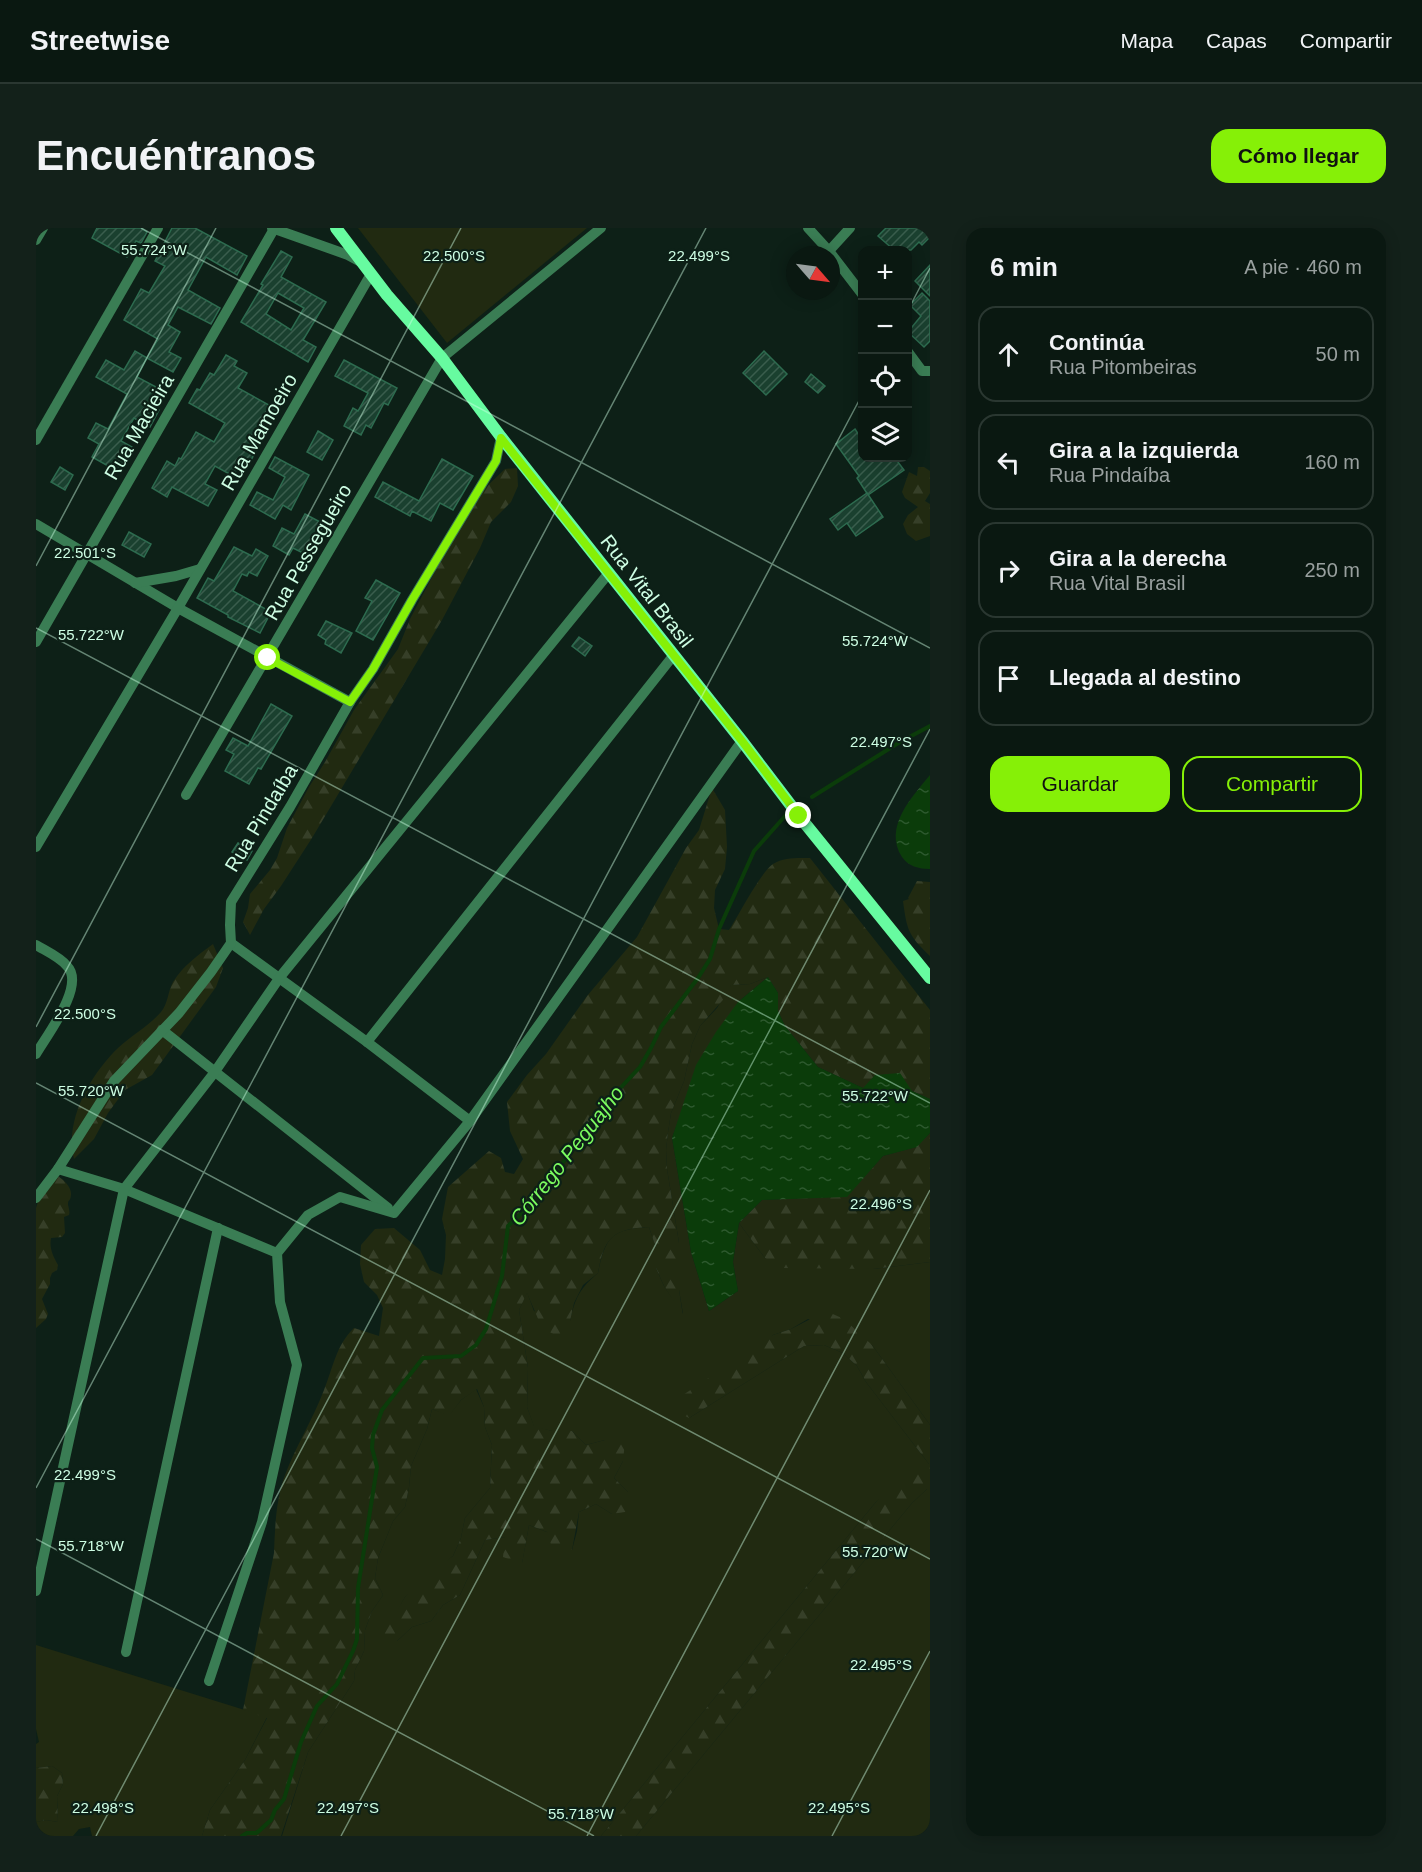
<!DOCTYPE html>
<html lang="es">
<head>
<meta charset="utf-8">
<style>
	:root { --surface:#0a1811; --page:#13211a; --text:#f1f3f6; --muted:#99a09f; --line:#2a3731; --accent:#86f007 }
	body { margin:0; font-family:Helvetica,sans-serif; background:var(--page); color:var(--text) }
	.controls { position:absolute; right:18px; top:18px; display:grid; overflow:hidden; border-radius:12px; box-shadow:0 3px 15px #0003 }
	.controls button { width:54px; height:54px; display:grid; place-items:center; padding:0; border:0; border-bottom:2px solid var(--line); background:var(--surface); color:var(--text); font:30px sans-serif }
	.compass { position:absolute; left:750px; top:18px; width:54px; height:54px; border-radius:50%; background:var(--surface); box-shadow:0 3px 15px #0003; rotate:118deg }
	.stop { position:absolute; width:18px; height:18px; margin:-14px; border:4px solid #86f007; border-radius:50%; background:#fff }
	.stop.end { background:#86f007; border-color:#fff; box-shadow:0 2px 6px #0008 }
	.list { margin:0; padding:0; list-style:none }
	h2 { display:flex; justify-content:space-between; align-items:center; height:78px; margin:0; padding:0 24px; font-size:26px }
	h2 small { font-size:20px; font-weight:400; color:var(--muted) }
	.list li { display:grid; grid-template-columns:39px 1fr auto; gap:18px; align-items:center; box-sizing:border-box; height:96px; margin:0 12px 12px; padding:0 12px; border:2px solid var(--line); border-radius:18px }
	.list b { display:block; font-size:22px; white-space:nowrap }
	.list p { margin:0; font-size:20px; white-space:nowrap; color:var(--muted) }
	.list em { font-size:20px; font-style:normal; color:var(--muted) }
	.actions { display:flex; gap:12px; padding:18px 24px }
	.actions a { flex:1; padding:14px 0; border:2px solid var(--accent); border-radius:18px; text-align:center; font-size:21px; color:var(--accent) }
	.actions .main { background:var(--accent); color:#111 }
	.icon { flex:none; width:33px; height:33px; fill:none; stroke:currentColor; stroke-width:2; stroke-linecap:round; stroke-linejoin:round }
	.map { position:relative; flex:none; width:894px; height:1608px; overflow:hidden; border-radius:18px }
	header { display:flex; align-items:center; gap:36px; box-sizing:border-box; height:84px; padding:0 30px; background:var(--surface); border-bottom:2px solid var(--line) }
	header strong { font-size:28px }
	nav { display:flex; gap:33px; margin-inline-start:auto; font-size:21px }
	.intro { display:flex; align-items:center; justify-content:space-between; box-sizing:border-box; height:144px; padding:0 36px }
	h1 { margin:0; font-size:42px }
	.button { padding:15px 27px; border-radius:18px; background:var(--accent); color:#111; font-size:21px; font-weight:700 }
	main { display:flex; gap:36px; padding:0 36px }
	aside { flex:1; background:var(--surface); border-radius:18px; box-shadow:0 3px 15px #0003 }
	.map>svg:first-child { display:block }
</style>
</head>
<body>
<header>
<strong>Streetwise</strong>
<nav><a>Mapa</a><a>Capas</a><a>Compartir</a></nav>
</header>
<div class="intro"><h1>Encuéntranos</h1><a class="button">Cómo llegar</a></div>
<main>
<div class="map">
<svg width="894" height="1608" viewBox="0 0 894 1608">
	<defs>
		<pattern id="forest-firs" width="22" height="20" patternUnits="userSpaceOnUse" patternTransform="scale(1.5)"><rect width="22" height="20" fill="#212a11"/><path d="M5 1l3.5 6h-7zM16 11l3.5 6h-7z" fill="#363f28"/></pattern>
		<pattern id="water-ripples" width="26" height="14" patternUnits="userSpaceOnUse" patternTransform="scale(1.5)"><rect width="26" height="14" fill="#0b3c0a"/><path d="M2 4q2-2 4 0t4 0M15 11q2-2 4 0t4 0" fill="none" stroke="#2d592e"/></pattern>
		<pattern id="building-hatch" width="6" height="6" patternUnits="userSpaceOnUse" patternTransform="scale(1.5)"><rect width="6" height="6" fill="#1a402f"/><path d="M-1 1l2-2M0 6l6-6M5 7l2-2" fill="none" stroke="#3a5d4d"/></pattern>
	</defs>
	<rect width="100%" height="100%" fill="#0d2017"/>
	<g fill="#212a11">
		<polygon points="322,0 551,0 411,115"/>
		<path d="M732 749 702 774 649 874 636 910 655 1024 673 1083 702 1063 697 1034 703 995 729 1030 837 1041 894 1034V1197L836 1117 772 1091 755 1101 737 1107 653 1190 768 1118 788 1117 807 1125 821 1138 830 1154 893 1236 840 1274 565 1608H246L272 1524 318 1453 319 1442 328 1423 329 1402 336 1383 347 1367 339 1350 342 1330 357 1293 369 1279 373 1259 375 1238 391 1201 396 1181 413 1187 425 1172 440 1161 448 1179 449 1199 456 1217 454 1260 429 1290 425 1310 417 1328 369 1369 360 1386 361 1413 376 1399 395 1393 407 1377 424 1367 449 1312 469 1309 486 1335 493 1297 511 1304 536 1322 541 1303 543 1284 560 1276 576 1286 592 1264 578 1250 587 1233 569 1212 550 1217 536 1203H516L498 1199 491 1179 492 1140 483 1082 491 1064 498 1083 534 1093C539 1070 544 1060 562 1045 569 1009 576 1001 613 999L620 1020V1040L628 1058 647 1086 643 1062V1015L631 941 630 922 632 904 635 885 648 853 656 816 664 798 681 780 695 757 714 756Z"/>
		<polygon points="891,1261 894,1261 894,1608 600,1608 876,1275"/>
		<polygon points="0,1417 231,1489 209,1532 174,1582 166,1608 56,1608 54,1599 43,1601 37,1608 0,1608 0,1594 10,1592 22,1594 21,1568 27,1556 26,1545 16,1538 0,1540 0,1516 3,1514 0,1501"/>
	</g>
	<g fill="url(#forest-firs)">
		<polygon points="882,239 888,239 894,243 894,265 889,273 894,276 894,308 880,313 871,306 867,296 872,287 882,279 869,270 866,264 873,244 881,248"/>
		<polygon points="481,240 482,258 475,274 455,294 444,320 406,392 276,610 245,658 228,681 214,707 207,694 212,680 214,666 234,642 241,630 251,600 273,559 289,534 318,482 362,421 374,391 416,311 448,261 469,241"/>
		<path d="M676 560 689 582 691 619 689 641 679 662 678 680 683 701 693 702C703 687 724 645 737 636 748 629 762 630 774 630L894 782V871L876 863 827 860 782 839 749 798 742 783V765L732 749 714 756 695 757 693 765 664 798 656 816 648 853 635 885 632 904 630 922 631 941 643 1015V1062L647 1088 628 1058 620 1040V1020L613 999C576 1001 568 1010 562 1045L547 1057 538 1075 534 1093 523 1109 506 1100 491 1065 483 1082 492 1140 491 1179 498 1198 516 1203H536L550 1217 569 1212 589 1213 587 1233 578 1250 592 1264 595 1283 576 1286 560 1276 543 1284 536 1322 517 1323 511 1304 493 1297 486 1336 467 1329 469 1309 449 1312 424 1367 407 1377 395 1393 376 1399 361 1413 345 1422 349 1403 369 1369 383 1353 417 1328 425 1310 429 1290 454 1260 456 1217 449 1199 448 1179 441 1161 425 1172 413 1188 396 1181 391 1201 375 1238 373 1259 369 1279 357 1293 342 1330 339 1350 347 1367 336 1383 329 1402 328 1423 319 1442 318 1453 272 1524 245 1608H166L174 1582 209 1532 231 1490 207 1482 238 1325C239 1299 240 1271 249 1247 260 1218 277 1191 288 1162 297 1140 300 1117 318 1100L343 1108 347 1080 341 1067 328 1054 324 1036 325 1017 339 1001 358 1000 384 1022 394 1042 406 1047 409 1031 410 1007 406 991 412 959 453 923 465 930 469 944 478 946 487 931 474 903 471 874 491 847 510 826 551 768 601 709 650 620 663 602Z"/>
		<path d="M881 653 894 654V728C872 707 871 702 867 673L873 671 872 670Z"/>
		<path d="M177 716 187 740 180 759 116 847 89 862 72 885 58 911 38 931C28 892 55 846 82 820 96 807 113 798 125 784 132 776 132 763 137 754 147 738 162 727 177 716Z"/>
		<polygon points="894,905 894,1034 837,1041 747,1040 729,1030 703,995 726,972 811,968 847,928 880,919"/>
		<path d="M20 947C27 951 36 959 35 967 34 975 32 970 32 977 33 981 34 984 33 987L28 989 29 1005 26 1009 15 1010C13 1020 17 1028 22 1037L21 1042 16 1045 14 1050V1056L6 1071 12 1086 10 1091 0 1100V980L5 964Z"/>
		<polygon points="790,1083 808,1091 836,1117 894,1197 894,1261 891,1261 876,1275 600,1608 565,1608 840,1274 880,1237 893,1236 830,1154 821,1138 807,1125 788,1117 768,1118 653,1190 640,1183 641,1171 737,1107 755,1101"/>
		<polygon points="16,1538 26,1545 27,1556 21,1568 22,1594 10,1592 0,1594 0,1540"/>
	</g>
	<g fill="url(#water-ripples)">
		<path d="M894 547V641C883 641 872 638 866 629 847 599 876 569 894 547Z"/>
		<polygon points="732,749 742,765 742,783 749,798 782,839 827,860 839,847 864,845 876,863 894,871 894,905 881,919 847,928 811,969 726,972 703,995 697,1034 702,1063 673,1083 655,1024 636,910 660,837 680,804 702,774"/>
	</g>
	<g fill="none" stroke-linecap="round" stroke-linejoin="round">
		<g stroke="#0b3c0a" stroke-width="4">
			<polyline points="776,569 864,514 894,498"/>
			<polyline points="206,1608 211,1605 220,1605 223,1603 235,1592 239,1582 248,1571 265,1514 281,1478 301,1456 317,1423 321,1411 322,1360 341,1239 336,1220 337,1207 346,1182 387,1130 425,1128 440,1117 450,1101 466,1048 472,998 492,979 539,919 562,884 604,839 615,820 625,799 662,750 674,731 683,701 718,623 750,587"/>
		</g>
	</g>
	<g fill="url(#building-hatch)" stroke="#2d6b4f" stroke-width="1.5" fill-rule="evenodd">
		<polygon points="61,0 105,0 111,4 105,15 100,13 91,29 56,10"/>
		<polygon points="136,0 159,0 211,28 201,47 170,29 152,62 184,80 175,96 142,79 132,97 144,104 133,124 145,130 137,144 111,130 101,149 122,160 113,176 123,182 114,199 98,190 85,213 96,219 81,243 56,229 63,216 52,210 60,195 72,201 91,166 60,149 70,132 88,142 99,123 111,130 122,111 88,92 105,61 113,65 129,38 119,33"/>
		<polygon points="850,0 894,0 894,9 886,17 883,14 875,22 858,22 842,8"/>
		<path d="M245 23 256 29 245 49 290 74 267 112 280 119 272 134 205 94 227 57 225 56ZM242 65 268 80 255 102 230 86Z"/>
		<polygon points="894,37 894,68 879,53"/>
		<polygon points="886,65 894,73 894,113 888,119 872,104 885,88 874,77"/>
		<polygon points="728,123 751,146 730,167 707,145"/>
		<polygon points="190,127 201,133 198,138 211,145 202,160 242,182 214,234 207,230 197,248 179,238 169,256 181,262 172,278 136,259 131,269 116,260 131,233 139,238 143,230 145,231 160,204 178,214 189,195 153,175 161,161 164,162 174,145 178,147"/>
		<polygon points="308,132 361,160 352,177 348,175 335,200 330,197 325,207 308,198 317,180 322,183 332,165 299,148"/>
		<polygon points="775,146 789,158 782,165 769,154"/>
		<polygon points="819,201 826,212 826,230 859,230 868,242 832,267 821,250 823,248 800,216"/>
		<polygon points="282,203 297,212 286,232 271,224"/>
		<polygon points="239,229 273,247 255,282 247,277 239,291 214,277 221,264 237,272 249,249 233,240"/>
		<polygon points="406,231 437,248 417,282 404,275 395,293 376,283 374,288 339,269 347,254 383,273"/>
		<polygon points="24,239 37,247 29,262 15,254"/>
		<polygon points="831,265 847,289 820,308 811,295 802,302 794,291"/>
		<polygon points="269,286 288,296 279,312 277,311 269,326 257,320 253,327 237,318 246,300 258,306"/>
		<polygon points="93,304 115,316 108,329 86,317"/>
		<polygon points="198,319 216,328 220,321 232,328 221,348 213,344 211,348 206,346 197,363 235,384 224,405 192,389 192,387 161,370 172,350 178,353"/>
		<polygon points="340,352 364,365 337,412 320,403 336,373 329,370"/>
		<polygon points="290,393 316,405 305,425 289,416 290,412 282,407"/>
		<polygon points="543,409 556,418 549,428 536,418"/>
		<polygon points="235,476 256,488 225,541 222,540 213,556 189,543 198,526 190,522 197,510 212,518"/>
		<polygon points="202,615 216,623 211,632 196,624"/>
	</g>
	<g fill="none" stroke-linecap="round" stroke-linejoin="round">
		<g stroke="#3a7d54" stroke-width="10">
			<polyline points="236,0 312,27 325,34"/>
			<polyline points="772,0 793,23 826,66"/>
			<polyline points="0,12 7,0"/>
			<polyline points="793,23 814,0"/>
			<polyline points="872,124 886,143 894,143"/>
			<polyline points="0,212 122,0"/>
			<polyline points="0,296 142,380 314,474"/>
			<polyline points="99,355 140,348 164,341"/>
			<polyline points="0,414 238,1"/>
			<polyline points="150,567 406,130 565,0"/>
			<polyline points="0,619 142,380 335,46"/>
			<polyline points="195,715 331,814 434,893"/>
			<path d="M0 717C10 723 24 729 31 738 50 757 11 807 0 826"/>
			<polyline points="126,802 352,980"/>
			<polyline points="331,814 637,428"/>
			<polyline points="22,941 88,961 241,1025 244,1074 261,1137 226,1294 173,1453"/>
			<polyline points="0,970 22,941 78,853 143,785 175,744 195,715 194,697 195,674 254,579 314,474 337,441 376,372 460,233 465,209"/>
			<polyline points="241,1025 272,987 304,969 358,985 434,893 706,513"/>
			<polyline points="0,1363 88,961 178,845 244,749 572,346"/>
			<polyline points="90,1424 182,1000"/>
		</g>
		<polyline stroke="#67fba0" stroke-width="12" points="300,0 351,67 406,130 465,209 706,513 763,588 894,750"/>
	</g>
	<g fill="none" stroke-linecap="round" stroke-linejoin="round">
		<polyline stroke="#86f007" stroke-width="8" points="232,430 314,474 337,441 376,372 460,233 465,210 706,513 763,588"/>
	</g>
	<path fill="none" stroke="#cefee4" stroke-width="1.5" stroke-opacity="0.45" d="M105 0 894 420M872 82 894 40M0 338 180 0M0 400 894 875M0 799 425 0M0 855 894 1331M0 1260 670 0M0 1311 558 1608M60 1608 826 167M305 1608 894 501M551 1608 894 962M796 1608 894 1423"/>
	<g text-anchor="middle" stroke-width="4.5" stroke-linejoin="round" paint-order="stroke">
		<g font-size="20" fill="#cefee4" stroke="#0d2017">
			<text transform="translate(103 199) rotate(-60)" y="7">Rua Macieira</text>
			<text transform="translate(223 204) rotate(-60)" y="7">Rua Mamoeiro</text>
			<text transform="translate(272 324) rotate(-60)" y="7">Rua Pessegueiro</text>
			<text transform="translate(611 363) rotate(52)" y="7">Rua Vital Brasil</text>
			<text transform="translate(225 590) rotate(-59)" y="7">Rua Pindaíba</text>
		</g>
		<g font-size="21" font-style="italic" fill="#7bfa5f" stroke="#0d2017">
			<text transform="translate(531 928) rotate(-52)" y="7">Córrego Peguajho</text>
		</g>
	</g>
	<g font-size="15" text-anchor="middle" fill="#cefee4" stroke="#0d2017" stroke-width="4.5" stroke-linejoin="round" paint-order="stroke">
		<text x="118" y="27">55.724°W</text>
		<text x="418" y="33">22.500°S</text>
		<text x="663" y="33">22.499°S</text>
		<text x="49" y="330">22.501°S</text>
		<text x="55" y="412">55.722°W</text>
		<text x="839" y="418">55.724°W</text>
		<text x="845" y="519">22.497°S</text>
		<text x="49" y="791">22.500°S</text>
		<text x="55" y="868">55.720°W</text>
		<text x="839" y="873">55.722°W</text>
		<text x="845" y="981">22.496°S</text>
		<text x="49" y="1252">22.499°S</text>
		<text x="55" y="1323">55.718°W</text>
		<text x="839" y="1329">55.720°W</text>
		<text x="845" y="1442">22.495°S</text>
		<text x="67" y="1585">22.498°S</text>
		<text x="312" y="1585">22.497°S</text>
		<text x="803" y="1585">22.495°S</text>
		<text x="545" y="1591">55.718°W</text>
	</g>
</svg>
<div class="controls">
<button>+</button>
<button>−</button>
<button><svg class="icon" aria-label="locate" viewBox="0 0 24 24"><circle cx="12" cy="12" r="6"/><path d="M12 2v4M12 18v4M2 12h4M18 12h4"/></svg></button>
<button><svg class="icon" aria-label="layers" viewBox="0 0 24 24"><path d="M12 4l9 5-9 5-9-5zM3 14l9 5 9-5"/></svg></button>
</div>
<svg class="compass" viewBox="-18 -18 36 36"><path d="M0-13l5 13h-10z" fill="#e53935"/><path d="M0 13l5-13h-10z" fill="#99a09f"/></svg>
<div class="stop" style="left:232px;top:430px"></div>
<div class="stop end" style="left:763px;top:588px"></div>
</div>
<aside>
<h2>6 min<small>A pie · 460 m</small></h2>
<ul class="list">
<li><svg class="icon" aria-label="ahead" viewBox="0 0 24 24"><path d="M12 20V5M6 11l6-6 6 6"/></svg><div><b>Continúa</b><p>Rua Pitombeiras</p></div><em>50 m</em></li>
<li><svg class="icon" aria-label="left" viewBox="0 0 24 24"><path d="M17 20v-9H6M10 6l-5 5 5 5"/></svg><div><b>Gira a la izquierda</b><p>Rua Pindaíba</p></div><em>160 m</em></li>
<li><svg class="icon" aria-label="right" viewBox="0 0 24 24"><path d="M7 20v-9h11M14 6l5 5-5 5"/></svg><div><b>Gira a la derecha</b><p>Rua Vital Brasil</p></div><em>250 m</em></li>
<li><svg class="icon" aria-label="arrive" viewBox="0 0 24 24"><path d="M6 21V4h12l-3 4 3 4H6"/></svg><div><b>Llegada al destino</b></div></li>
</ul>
<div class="actions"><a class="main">Guardar</a><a>Compartir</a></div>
</aside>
</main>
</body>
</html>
